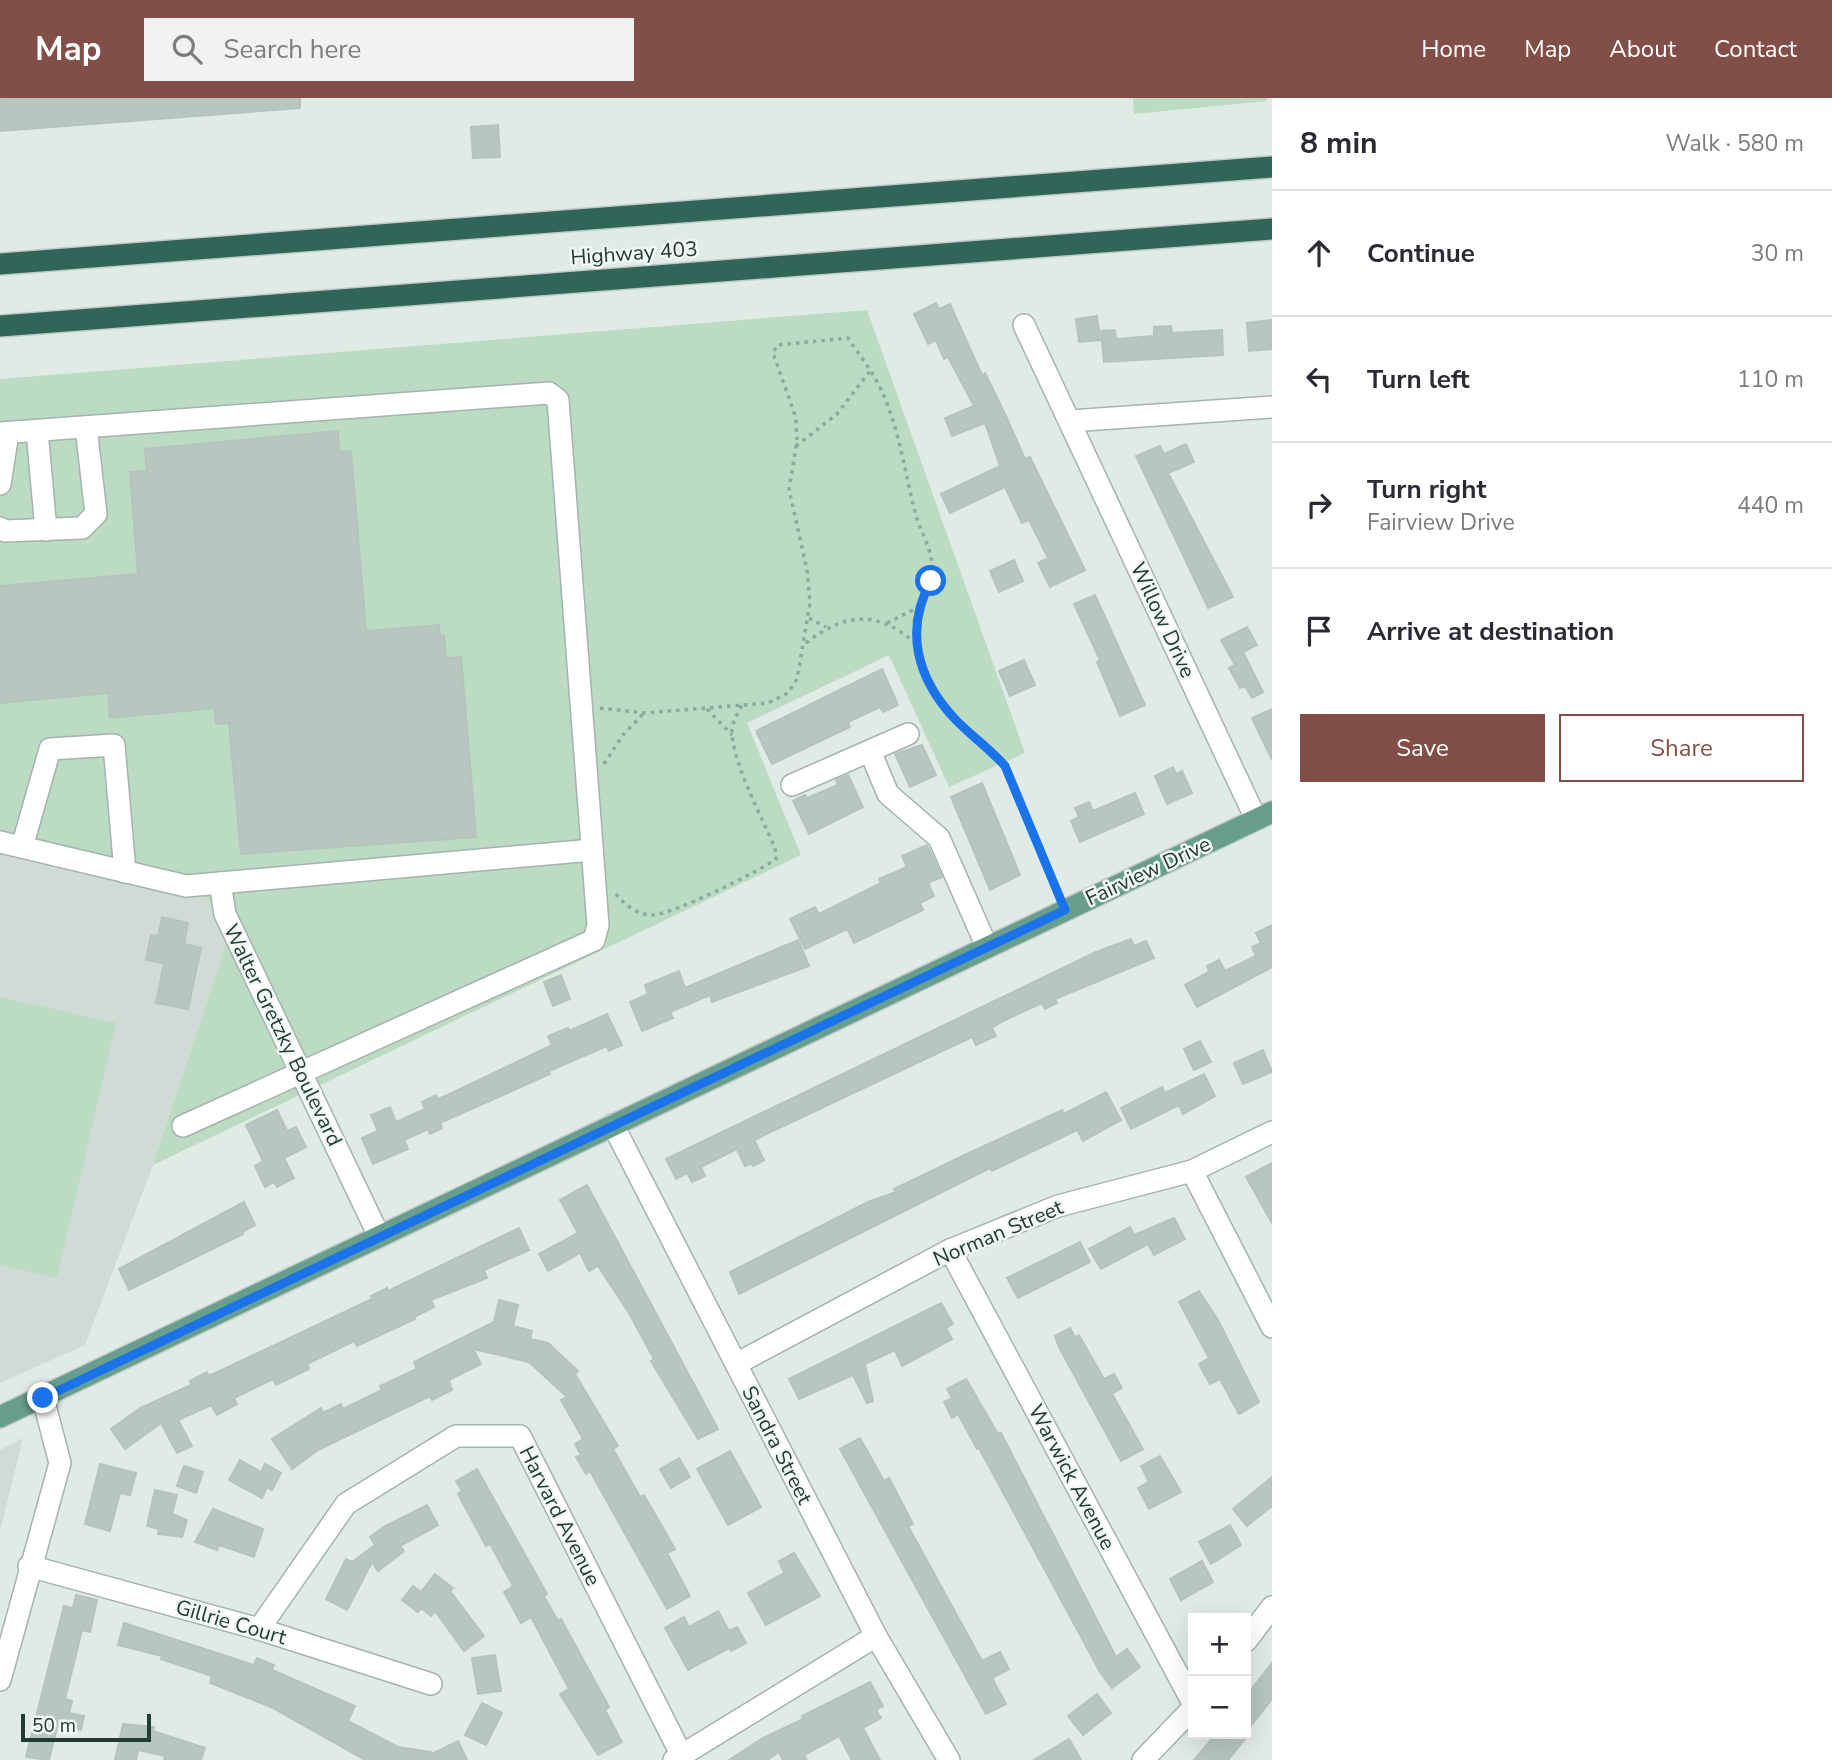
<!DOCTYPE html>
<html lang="en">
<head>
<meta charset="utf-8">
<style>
	:root { --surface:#fff; --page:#f2f2f3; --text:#2b2b33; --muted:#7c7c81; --line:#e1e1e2; --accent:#814f47 }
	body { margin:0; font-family:"Nunito Sans",sans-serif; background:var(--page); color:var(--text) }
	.controls { position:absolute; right:21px; bottom:21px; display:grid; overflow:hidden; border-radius:0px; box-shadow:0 7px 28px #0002 }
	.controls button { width:63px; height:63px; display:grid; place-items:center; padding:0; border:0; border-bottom:2px solid var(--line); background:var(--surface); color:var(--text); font:35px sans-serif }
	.scale { position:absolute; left:21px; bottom:18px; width:130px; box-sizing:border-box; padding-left:7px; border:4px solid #223b33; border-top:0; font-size:19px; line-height:24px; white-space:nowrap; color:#223b33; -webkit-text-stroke:5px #f2f8f4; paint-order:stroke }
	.stop { position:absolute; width:21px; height:21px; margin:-16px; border:5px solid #1a73e8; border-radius:50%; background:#fff }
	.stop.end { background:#1a73e8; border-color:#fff; box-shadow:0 2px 7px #0008 }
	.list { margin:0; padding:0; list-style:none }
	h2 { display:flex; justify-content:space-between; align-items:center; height:91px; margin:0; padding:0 28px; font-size:30px }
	h2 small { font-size:23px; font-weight:400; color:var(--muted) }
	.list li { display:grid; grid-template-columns:46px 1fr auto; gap:21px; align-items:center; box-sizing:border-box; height:126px; padding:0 28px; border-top:2px solid var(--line) }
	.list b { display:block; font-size:26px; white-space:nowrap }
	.list p { margin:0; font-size:23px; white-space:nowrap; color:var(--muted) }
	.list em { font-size:23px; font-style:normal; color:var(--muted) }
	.actions { display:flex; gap:14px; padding:21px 28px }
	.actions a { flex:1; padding:16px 0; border:2px solid var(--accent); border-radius:0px; text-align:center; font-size:24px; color:var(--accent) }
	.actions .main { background:var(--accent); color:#fff }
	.icon { flex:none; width:38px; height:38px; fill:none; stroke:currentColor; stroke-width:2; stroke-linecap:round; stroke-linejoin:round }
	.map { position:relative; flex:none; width:1272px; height:1662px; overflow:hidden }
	header { display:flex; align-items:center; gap:42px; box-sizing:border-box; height:98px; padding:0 35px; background:var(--accent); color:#fff }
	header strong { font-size:33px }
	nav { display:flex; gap:38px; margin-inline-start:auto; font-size:24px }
	.search { width:490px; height:63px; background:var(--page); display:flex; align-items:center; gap:18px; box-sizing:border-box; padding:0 24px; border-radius:0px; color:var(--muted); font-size:26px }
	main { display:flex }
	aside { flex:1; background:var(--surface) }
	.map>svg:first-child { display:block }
</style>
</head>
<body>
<header>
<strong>Map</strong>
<div class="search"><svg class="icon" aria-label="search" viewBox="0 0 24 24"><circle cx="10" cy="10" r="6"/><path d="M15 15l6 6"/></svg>Search here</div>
<nav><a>Home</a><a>Map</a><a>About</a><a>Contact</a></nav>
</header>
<main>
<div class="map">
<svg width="1272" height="1662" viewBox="0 0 1272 1662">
	<rect width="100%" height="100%" fill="#e1ebe6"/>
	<g fill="#d0dbd5">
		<polygon points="0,732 175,780 235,819 153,1067 85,1247 0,1285"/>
		<polygon points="23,1340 0,1433 0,1352"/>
	</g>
	<g fill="#bbdbc2">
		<polygon points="1133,0 1267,0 1267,3 1134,16"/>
		<polygon points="867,212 1025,655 949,689 889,557 747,625 801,757 153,1067 235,819 175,780 0,732 0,281"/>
		<polygon points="0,899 116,925 57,1180 0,1167"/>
	</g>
	<g fill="#b7c6bf" stroke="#b4c4bd" stroke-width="2">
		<polygon points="0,0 300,0 300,10 0,33"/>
		<polygon points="498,27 500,59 473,60 471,29"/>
		<polygon points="936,205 939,211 950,206 982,277 985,275 1005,316 1025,361 1030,359 1085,472 1050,489 1038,465 1048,460 1029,422 1022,425 1005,389 950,415 941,396 1000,368 985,325 952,338 945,320 974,308 948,259 944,261 936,242 928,246 914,216"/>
		<polygon points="1097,218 1100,242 1079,244 1076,221"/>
		<polygon points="1272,222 1272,251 1249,253 1247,225"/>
		<polygon points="1171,228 1172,235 1222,232 1223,257 1104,264 1101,233 1115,232 1116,241 1154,238 1154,229"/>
		<polygon points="338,333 339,354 351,353 366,533 439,527 440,539 444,538 446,560 461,559 476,739 241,756 229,625 216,626 215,610 110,620 108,595 0,605 0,488 138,476 130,374 147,373 145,351"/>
		<polygon points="1186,346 1194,364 1168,375 1233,499 1208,510 1136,358 1160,348 1164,356"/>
		<polygon points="1014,462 1023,483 999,494 990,473"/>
		<polygon points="1095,497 1145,607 1120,618 1097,564 1100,562 1074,506"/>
		<polygon points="1247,529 1257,547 1243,554 1263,594 1252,600 1245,588 1240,590 1229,570 1235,567 1221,542"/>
		<polygon points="1024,562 1035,587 1010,598 999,573"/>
		<polygon points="882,571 898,607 883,614 880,609 848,624 850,629 772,666 756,633"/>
		<polygon points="1272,611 1272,662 1252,620"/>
		<polygon points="922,647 936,677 910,689 895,656"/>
		<polygon points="1173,669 1176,676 1182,673 1192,695 1167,706 1155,678"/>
		<polygon points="848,677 863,709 809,736 793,703 805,697 807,700 838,687 836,682"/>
		<polygon points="982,685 1020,777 990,792 951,699"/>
		<polygon points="1135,695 1144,716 1080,744 1071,723 1079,719 1075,710 1089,704 1093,713"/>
		<polygon points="927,747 942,779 928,785 934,798 920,805 923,812 854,845 847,831 805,851 790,821 815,809 819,816 881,785 879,781 907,769 902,758"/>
		<polygon points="162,819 188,825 184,846 201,850 188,911 156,905 164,865 146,862 151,837 158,838"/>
		<polygon points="1272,827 1272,869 1197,909 1185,887 1209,874 1207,868 1219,862 1225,873 1256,858 1252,849 1261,845 1256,835"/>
		<polygon points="1131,841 1134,848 1146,843 1154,860 1055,901 1057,905 1045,911 1042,905 1003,923 992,930 996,938 976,947 972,939 754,1042 764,1062 753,1068 751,1066 745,1068 737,1051 701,1069 705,1078 692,1084 687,1075 676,1081 666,1061 1096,854"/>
		<polygon points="798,842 809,868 712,904 710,897 670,914 673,920 642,933 630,904 648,896 645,887 679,873 685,890"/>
		<polygon points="561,877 570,901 553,908 544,884"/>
		<polygon points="607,916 622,947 609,953 607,948 549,973 550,976 440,1025 442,1030 430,1036 428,1031 404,1042 408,1051 373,1066 362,1040 378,1033 371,1017 390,1009 396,1024 425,1011 422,1004 436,997 438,1001 452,995 552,947 548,938 568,930 569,933"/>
		<polygon points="1200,943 1211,964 1194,972 1184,951"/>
		<polygon points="1263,952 1272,974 1243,986 1234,965"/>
		<polygon points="1204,976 1215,998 1183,1016 1179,1007 1131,1031 1121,1010 1162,989 1165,995"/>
		<polygon points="1106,994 1121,1022 1083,1043 1077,1032 992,1073 990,1070 739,1196 730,1174 868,1104 896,1094 894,1091 969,1055 1062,1012 1064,1016"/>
		<polygon points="277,1012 287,1033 296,1029 306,1049 284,1060 294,1080 277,1089 274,1084 265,1089 255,1068 263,1063 246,1027"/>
		<polygon points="1272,1065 1272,1125 1246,1079"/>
		<polygon points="587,1087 718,1331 698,1341 651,1263 654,1261 629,1215 598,1168 589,1173 580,1155 548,1173 539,1156 578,1135 560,1102"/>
		<polygon points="244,1104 255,1127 242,1134 243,1136 129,1192 119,1171"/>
		<polygon points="1174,1120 1185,1141 1154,1157 1148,1146 1101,1171 1089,1151 1130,1129 1134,1137"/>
		<polygon points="519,1130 529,1152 484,1172 487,1180 431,1202 434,1209 414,1219 415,1221 357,1248 354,1243 307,1266 309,1271 276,1287 273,1281 234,1300 237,1306 217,1317 211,1307 178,1322 192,1348 177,1355 161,1325 125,1351 111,1331 140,1310 191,1287 190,1283 207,1274 209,1278 372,1201 371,1198 387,1190 388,1193"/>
		<polygon points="1080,1144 1090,1164 1018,1200 1007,1180"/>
		<polygon points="1199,1193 1218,1222 1259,1304 1239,1316 1220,1281 1210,1286 1199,1266 1209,1260 1179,1204"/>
		<polygon points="499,1202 518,1207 513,1228 532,1233 530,1241 548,1245 578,1273 575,1276 618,1348 613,1351 640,1399 644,1397 675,1451 667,1455 690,1498 667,1511 590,1373 586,1376 576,1359 581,1357 575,1346 583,1341 561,1302 567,1299 529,1264 473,1251 481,1266 449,1282 452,1292 432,1302 430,1298 318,1352 292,1371 272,1341 321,1310 323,1315 341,1306 343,1311 382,1292 380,1288 417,1271 414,1264 494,1224"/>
		<polygon points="941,1205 953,1226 946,1230 952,1241 902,1268 895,1252 865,1266 873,1303 867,1305 853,1277 799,1301 789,1281"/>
		<polygon points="1070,1230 1075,1239 1079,1237 1104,1281 1114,1276 1122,1290 1112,1296 1143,1351 1121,1363 1059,1249 1055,1238"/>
		<polygon points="966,1281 998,1336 1001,1335 1116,1559 1127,1551 1140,1569 1112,1590 1100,1574 979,1350 977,1351 958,1316 952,1320 944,1304 952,1300 947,1291"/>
		<polygon points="860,1340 884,1383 889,1380 913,1426 908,1428 982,1563 1000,1554 1009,1571 992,1580 1006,1606 986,1616 840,1351"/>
		<polygon points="730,1353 761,1409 728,1427 697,1371"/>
		<polygon points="1160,1358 1181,1394 1149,1411 1138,1390 1149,1384 1141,1368"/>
		<polygon points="679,1360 690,1379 671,1390 660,1371"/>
		<polygon points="240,1362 261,1374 265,1366 281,1375 272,1392 267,1389 262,1400 229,1382"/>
		<polygon points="100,1366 136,1375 130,1397 120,1395 110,1433 85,1426"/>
		<polygon points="184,1368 203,1374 196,1395 177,1388"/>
		<polygon points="477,1371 547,1496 544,1498 558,1523 561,1521 609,1609 605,1612 622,1644 598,1657 560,1596 569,1591 531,1519 521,1525 504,1494 513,1488 490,1446 486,1448 458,1396 462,1393 456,1383"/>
		<polygon points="1272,1379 1272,1408 1247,1428 1233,1411"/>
		<polygon points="155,1392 177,1397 172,1416 187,1422 182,1439 158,1436 159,1431 147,1428"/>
		<polygon points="427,1407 438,1427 400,1448 404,1453 378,1473 372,1464 347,1512 326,1501 346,1461 352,1464 375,1447 370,1439 385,1428"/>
		<polygon points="213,1411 263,1431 254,1459 219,1447 217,1452 195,1444"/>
		<polygon points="1230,1427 1241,1447 1211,1466 1199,1444"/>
		<polygon points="794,1455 820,1498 766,1527 748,1495 784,1475 779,1463"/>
		<polygon points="1202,1463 1213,1484 1181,1502 1170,1481"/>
		<polygon points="435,1476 453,1490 450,1493 484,1538 464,1553 435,1513 431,1518 421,1510 418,1514 402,1502 413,1488 421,1494"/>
		<polygon points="76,1497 97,1502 90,1534 82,1532 65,1601 72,1603 69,1615 84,1618 81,1632 58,1626 49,1662 26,1659 64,1508 73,1510"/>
		<polygon points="718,1513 729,1533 737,1529 746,1545 731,1553 729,1550 688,1572 665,1530 684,1519 689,1529"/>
		<polygon points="124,1525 254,1567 257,1560 274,1567 272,1572 355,1608 348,1623 398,1649 431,1654 430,1657 458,1643 467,1662 365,1662 271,1609 210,1585 212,1578 161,1561 162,1558 118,1547"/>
		<polygon points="495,1557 501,1593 478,1596 472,1560"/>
		<polygon points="1272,1565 1272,1601 1246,1634 1246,1598"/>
		<polygon points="870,1584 883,1608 876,1612 881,1620 863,1630 880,1662 852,1662 839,1638 804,1657 807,1662 783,1662 779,1654 767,1662 729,1662 761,1641 803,1621 802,1618"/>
		<polygon points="1097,1596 1111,1615 1083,1637 1068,1618"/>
		<polygon points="482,1605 502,1615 486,1647 465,1637"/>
		<polygon points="123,1626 154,1629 153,1633 205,1650 201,1662 164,1662 165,1658 138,1652 136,1662 115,1662"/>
		<polygon points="1216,1636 1249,1636 1228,1662 1194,1662"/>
		<polygon points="1069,1641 1081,1662 1034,1662"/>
	</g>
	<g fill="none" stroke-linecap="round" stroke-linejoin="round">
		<g stroke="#a4b3ad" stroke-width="24">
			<g id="minor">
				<polyline points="1024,227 1256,721"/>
				<polyline points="1070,323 1272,309"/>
				<polyline points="37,333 46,432"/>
				<polyline points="0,335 549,295 558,302 598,827 594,842 183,1028"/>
				<polyline points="0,386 8,335"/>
				<polyline points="0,430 5,433 82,430 96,416 86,329"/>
				<polyline points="870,653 888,696 939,740 987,849"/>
				<polyline points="792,687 908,636"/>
				<polyline points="0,744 186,788 220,785 225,816 379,1138"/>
				<polyline points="22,749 50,651 114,647 125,774"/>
				<polyline points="220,785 592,752"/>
				<polyline points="613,1027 876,1538 949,1662"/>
				<polyline points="1192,1073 1272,1229"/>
				<polyline points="950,1152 1193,1605"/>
				<polyline points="736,1266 950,1152 1058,1108 1192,1073 1272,1034"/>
				<polyline points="29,1468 259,1531 431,1586"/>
				<polyline points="259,1531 346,1406 456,1338 520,1338 681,1656"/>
				<polyline points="1246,1543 1272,1509"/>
				<polyline points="0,1582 60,1365 43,1300"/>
				<polyline points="674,1662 876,1538"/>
				<polyline points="1143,1662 1193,1610"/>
			</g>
		</g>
		<g stroke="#c1c8c6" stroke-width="24">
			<polyline id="major" points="0,1319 1272,714"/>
		</g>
		<g stroke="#c1c8c6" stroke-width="24">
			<g id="highway">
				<polyline points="0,166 1272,69"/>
				<polyline points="0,228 1272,131"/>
			</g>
		</g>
		<g stroke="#83ad9e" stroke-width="3.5" stroke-dasharray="3.5 5" stroke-linecap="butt">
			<polyline points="796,348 837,316 870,273"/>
			<polyline points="809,520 826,529"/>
			<polyline points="887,525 919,509"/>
			<path d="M806 545C843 516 876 511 914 544"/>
			<path d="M600 610 644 615 768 605 788 595 797 581 810 505 807 472 789 391 797 343 796 320 773 255 777 247 848 240C859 257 874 275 882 294 900 333 905 377 916 418 921 434 932 452 932 469 933 500 904 521 919 562 940 616 971 628 1005 668L1059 798"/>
			<polyline points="707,611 732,637"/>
			<polyline points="604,666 623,637 644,615"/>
			<path d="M616 796C625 807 637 817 652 817 672 817 758 774 776 761L775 750C761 717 736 672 732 637 731 626 737 617 742 607"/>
		</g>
		<use href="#minor" stroke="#fff" stroke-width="21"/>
		<use href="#major" stroke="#689e8e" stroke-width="21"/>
		<use href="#highway" stroke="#306658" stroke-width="21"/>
	</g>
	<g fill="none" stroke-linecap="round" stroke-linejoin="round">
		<path stroke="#1a73e8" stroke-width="9" d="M43 1300 1065 812 1005 668C989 650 970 637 954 620 917 580 904 532 931 483"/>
	</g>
	<g text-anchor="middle" stroke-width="5" stroke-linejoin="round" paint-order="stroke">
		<g font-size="21" fill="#223b33" stroke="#f2f8f4">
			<text transform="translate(634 155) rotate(-4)" y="7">Highway 403</text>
			<text transform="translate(1163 522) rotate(65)" y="7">Willow Drive</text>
			<text transform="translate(1148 773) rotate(-25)" y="7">Fairview Drive</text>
			<text transform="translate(283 937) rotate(64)" y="7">Walter Gretzky Boulevard</text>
			<text transform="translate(998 1135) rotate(-23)" y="7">Norman Street</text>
			<text transform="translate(777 1347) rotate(63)" y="7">Sandra Street</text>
			<text transform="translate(1072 1379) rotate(62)" y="7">Warwick Avenue</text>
			<text transform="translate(560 1418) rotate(63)" y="7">Harvard Avenue</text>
			<text transform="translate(231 1524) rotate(16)" y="7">Gillrie Court</text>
		</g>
	</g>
</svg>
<div class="controls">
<button>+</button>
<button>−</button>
</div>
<div class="scale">50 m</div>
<div class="stop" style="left:931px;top:483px"></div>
<div class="stop end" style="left:43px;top:1300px"></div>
</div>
<aside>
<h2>8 min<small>Walk · 580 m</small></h2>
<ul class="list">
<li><svg class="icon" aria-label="ahead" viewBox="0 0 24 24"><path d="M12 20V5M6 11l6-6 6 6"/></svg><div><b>Continue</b></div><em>30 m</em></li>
<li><svg class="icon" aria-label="left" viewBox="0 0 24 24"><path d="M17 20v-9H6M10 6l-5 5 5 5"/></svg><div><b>Turn left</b></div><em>110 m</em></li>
<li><svg class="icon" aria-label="right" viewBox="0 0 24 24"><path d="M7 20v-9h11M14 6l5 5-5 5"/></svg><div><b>Turn right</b><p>Fairview Drive</p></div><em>440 m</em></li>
<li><svg class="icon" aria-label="arrive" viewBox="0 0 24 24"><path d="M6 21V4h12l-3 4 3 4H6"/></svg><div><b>Arrive at destination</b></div></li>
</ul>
<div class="actions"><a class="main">Save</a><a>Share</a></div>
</aside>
</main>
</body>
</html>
